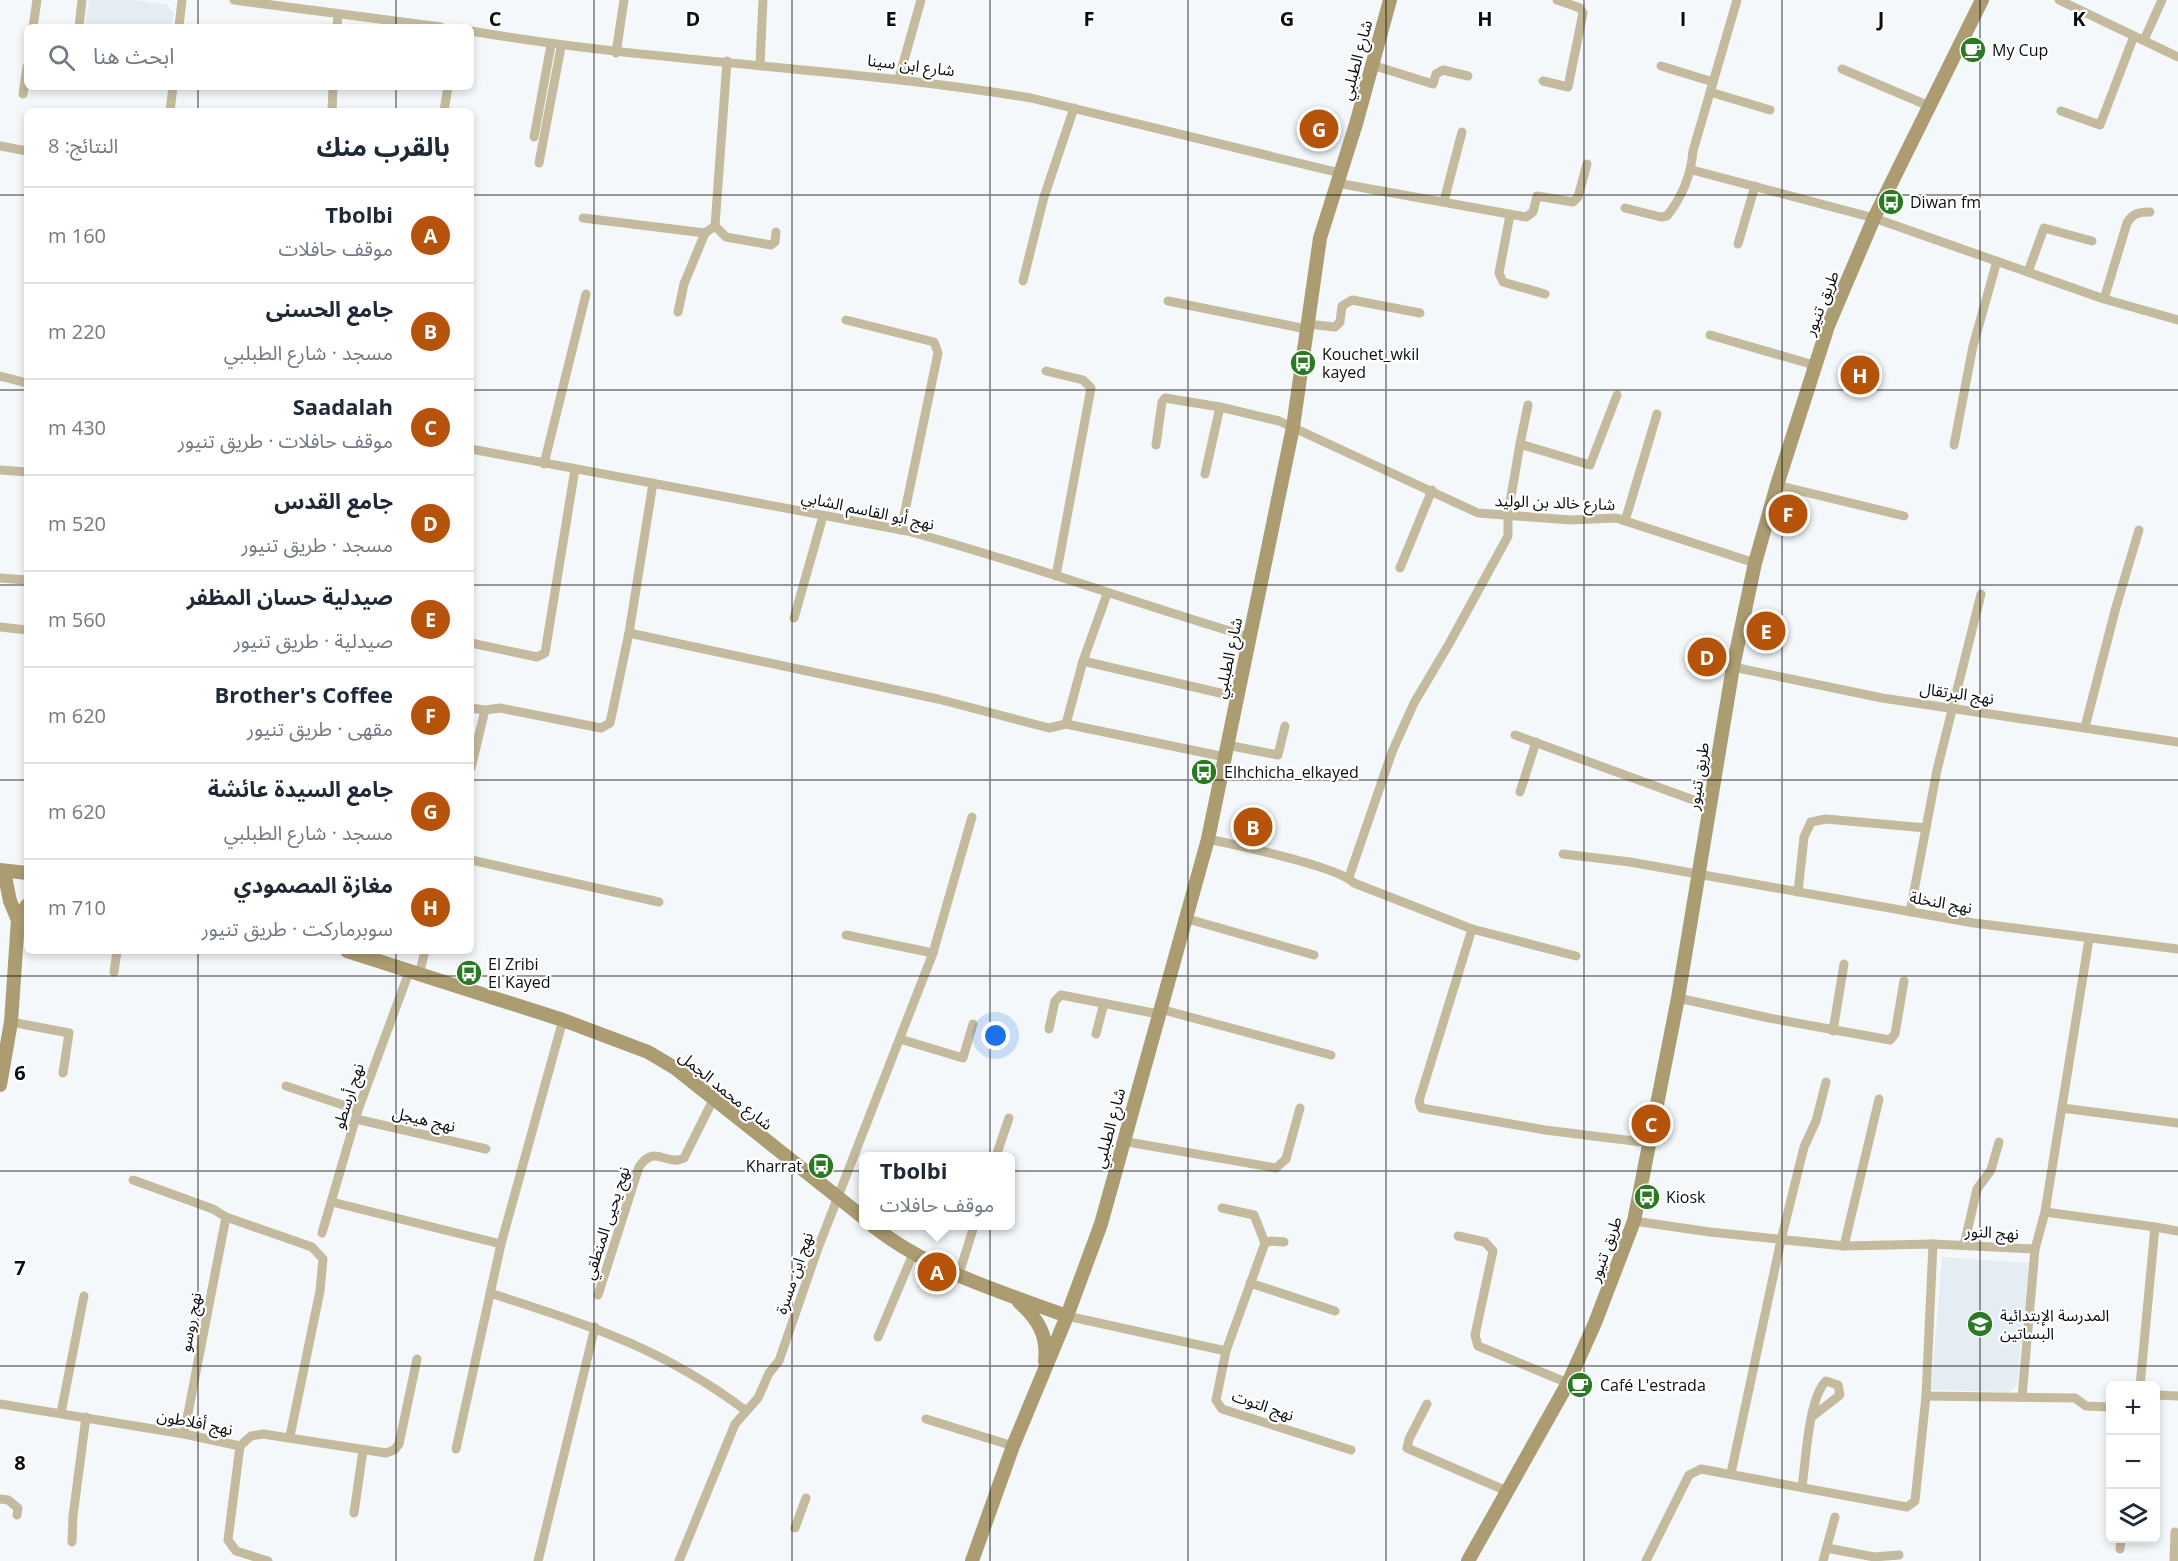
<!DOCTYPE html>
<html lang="ar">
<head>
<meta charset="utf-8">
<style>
	:root { --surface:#fff; --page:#f2f2f3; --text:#1f2937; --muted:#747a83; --line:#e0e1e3; --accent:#b45309 }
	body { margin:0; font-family:"Open Sans","Noto Sans Arabic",sans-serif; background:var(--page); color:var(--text); direction:rtl }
	.controls { position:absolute; right:18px; bottom:18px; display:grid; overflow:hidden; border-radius:9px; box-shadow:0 3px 9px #0003 }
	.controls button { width:54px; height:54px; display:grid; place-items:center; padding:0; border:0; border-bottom:2px solid var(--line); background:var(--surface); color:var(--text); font:30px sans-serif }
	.you { position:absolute; left:996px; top:1036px; width:21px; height:21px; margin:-15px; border:4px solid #fff; border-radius:50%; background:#1a73e8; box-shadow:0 0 0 9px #1a73e833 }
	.badge { display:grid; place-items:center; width:39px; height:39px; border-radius:50%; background:var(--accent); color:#fff; font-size:20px; font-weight:700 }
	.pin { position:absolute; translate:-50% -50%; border:3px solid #fff; box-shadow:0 2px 6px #0006 }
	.popup { position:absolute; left:859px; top:1152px; width:156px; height:78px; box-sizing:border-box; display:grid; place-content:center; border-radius:9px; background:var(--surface); filter:drop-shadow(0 2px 4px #0005); font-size:20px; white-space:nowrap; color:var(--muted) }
	.popup b { font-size:22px; color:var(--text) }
	.popup::after { content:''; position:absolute; left:50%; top:100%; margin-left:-12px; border:12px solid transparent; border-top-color:var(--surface) }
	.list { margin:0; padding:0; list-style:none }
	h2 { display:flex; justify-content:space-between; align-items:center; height:78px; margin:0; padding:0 24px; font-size:26px }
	h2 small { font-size:20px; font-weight:400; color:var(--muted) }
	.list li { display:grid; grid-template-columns:39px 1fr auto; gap:18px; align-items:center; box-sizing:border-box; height:96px; padding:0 24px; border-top:2px solid var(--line) }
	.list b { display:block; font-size:22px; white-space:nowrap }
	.list p { margin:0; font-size:20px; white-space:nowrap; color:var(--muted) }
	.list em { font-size:20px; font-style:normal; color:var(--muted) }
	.icon { flex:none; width:33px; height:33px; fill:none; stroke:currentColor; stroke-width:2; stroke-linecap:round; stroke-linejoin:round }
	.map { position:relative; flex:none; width:2178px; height:1561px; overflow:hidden; direction:ltr }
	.search { position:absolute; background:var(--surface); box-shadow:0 3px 9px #0003; left:24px; top:24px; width:450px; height:66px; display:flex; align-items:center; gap:15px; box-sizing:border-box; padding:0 21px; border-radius:9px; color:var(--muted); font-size:22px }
	.panel { position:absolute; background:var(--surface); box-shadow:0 3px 9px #0003; left:24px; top:108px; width:450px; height:846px; border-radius:9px; direction:rtl }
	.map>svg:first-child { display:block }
</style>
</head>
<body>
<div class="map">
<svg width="2178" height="1561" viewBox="0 0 2178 1561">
	<rect width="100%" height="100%" fill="#f5f8fa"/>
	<g fill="#e4ecf4">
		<polygon points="89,0 135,0 167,5 174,13 171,27 85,27"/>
		<polygon points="1942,1257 2029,1263 2017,1385 2009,1392 1931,1390"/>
	</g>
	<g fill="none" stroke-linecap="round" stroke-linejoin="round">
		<g stroke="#c4ba9d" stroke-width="9">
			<polyline points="234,0 441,27"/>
			<polyline points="2059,0 2178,57"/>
			<polyline points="33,27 37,0"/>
			<polyline points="79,27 82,0"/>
			<polyline points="179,27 182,0"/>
			<polyline points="337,27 338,14"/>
			<path d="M471 31C657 63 845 67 1031 98L1340 173"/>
			<polyline points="2144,40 2162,0"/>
			<polyline points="616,53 624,0"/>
			<polyline points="727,61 715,226 726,237 771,245 775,242 776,232"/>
			<polyline points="760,64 763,0"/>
			<polyline points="1372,65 1433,84 1436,74 1443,70 1468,76"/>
			<polyline points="1661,66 1713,82"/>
			<polyline points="1842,69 1929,106"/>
			<polyline points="899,78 921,0"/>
			<polyline points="1543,81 1568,87 1583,13 1580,8 1557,0"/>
			<polyline points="1710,92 1770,110"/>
			<polyline points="23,94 27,67"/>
			<polyline points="170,111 173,87"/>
			<polyline points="332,111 333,87"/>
			<polyline points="444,111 448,87"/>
			<polyline points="2061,111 2100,125 2134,36"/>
			<polyline points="534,137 551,45"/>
			<polyline points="0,146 27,151"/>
			<polyline points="539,163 561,47"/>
			<polyline points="1692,170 1874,218 2104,299 2178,320"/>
			<polyline points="1337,183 1526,217 1533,212 1537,196 1573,202 1578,197 1587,164"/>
			<polyline points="1444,201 1462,132"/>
			<path d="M1625 208 1661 217 1667 216C1682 197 1691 175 1693 151L1737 0"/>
			<polyline points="1510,215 1499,273 1503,282 1545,294"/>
			<polyline points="583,218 705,233 715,226"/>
			<polyline points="1738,244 1755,186"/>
			<polyline points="2028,272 2044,228 2092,241"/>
			<polyline points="1023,281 1044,197 1074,108"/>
			<path d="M2104 299 2127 223C2133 213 2139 212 2150 212"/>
			<polyline points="1168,301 1306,329"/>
			<polyline points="678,312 684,284 705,233"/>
			<polyline points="846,320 934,342 938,353 901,530"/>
			<polyline points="1307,324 1335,327 1340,322 1342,306 1352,300 1420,313"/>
			<polyline points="1710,335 1814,365"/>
			<polyline points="1046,371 1083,380 1091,388 1056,576"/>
			<polyline points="0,376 27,383"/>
			<polyline points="1520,444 1528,405"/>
			<polyline points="1156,445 1162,402 1165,398 1220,407 1279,421 1478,513 1571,520 1616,518 1755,563"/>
			<polyline points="1954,445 1973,346 1997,261"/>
			<path d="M471 449 907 531C1023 562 1135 603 1250 637"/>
			<polyline points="544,464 586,294"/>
			<polyline points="0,470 27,472"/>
			<polyline points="1205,474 1220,407"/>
			<polyline points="1777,485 1904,516"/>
			<polyline points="1625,521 1657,414"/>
			<polyline points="1400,568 1432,490"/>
			<polyline points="0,578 27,580"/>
			<polyline points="794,618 823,516"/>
			<polyline points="0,627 27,630"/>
			<polyline points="629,633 938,699 1049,728 1066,724 1225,757"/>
			<polyline points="471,643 537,657 545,653 575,469"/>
			<polyline points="1083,661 1237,697"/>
			<polyline points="1733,667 1882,698 2178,742"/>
			<polyline points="471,708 485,710 471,768"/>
			<polyline points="485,710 500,708 601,728 610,723 629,633 653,483"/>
			<polyline points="1066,724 1083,661 1107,594"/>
			<polyline points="2085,727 2116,607 2139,530"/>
			<polyline points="1515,735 1710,806"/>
			<polyline points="1227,745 1278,755 1285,726"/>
			<polyline points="1520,792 1536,742"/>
			<path d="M1208 839C1236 845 1338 866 1354 883L1472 929 1576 956"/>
			<polyline points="1563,854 1630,862 1974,923 2178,949"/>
			<polyline points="471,860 659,902"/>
			<polyline points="1349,877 1392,752 1414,703 1449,644 1508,536 1508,514 1520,444 1590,465 1617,395"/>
			<polyline points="1798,892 1804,837 1811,822 1826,819 1926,828"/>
			<polyline points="1910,912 1937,770 1981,594"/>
			<polyline points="1188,919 1314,955"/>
			<polyline points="1472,929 1419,1101 1421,1108 1545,1130 1650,1143"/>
			<polyline points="846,935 933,953"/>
			<polyline points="114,972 117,951"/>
			<polyline points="419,975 425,951"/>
			<polyline points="1678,998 1769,1018 1890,1040 1895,1034 1904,981"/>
			<polyline points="1160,1009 1331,1055"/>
			<polyline points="11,1022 69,1033 63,1073"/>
			<polyline points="1049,1029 1055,1001 1061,995 1158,1014"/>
			<polyline points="1833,1031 1844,964"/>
			<polyline points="1096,1034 1104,1003"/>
			<polyline points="900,1039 963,1058 973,1024"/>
			<polyline points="286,1086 358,1110"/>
			<polyline points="2062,1108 2178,1123"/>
			<polyline points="356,1119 486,1149"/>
			<polyline points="1122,1141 1276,1168 1286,1159 1300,1108"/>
			<polyline points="996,1156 1009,1118"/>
			<polyline points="133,1180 213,1209 226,1217 312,1247 323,1259 320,1291 290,1436"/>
			<polyline points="332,1202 501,1244"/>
			<polyline points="1222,1208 1254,1215 1265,1243 1226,1351 1216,1400 1222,1409 1351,1450"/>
			<polyline points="2045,1212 2155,1227 2140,1386"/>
			<polyline points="1634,1221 1710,1232 1844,1246 1933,1244 2035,1249 2045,1212 2089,939"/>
			<polyline points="2155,1227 2178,1231"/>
			<polyline points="322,1233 358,1110 409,972"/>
			<polyline points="1458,1236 1485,1242 1493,1251 1475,1335 1478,1346 1568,1383"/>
			<polyline points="1265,1243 1271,1241 1284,1242"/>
			<polyline points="1964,1245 1977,1189 1991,1170 1999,1142"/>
			<polyline points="1844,1246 1879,1099"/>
			<polyline points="959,1274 974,1226"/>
			<polyline points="1250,1283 1335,1311"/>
			<path d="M490 1293C588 1325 661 1347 745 1410"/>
			<path d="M598 1295 639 1167C655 1143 666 1167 684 1158L713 1100"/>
			<polyline points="1067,1316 1226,1351"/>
			<polyline points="878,1337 913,1254"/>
			<polyline points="2156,1395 2178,1396"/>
			<polyline points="1926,1396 2075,1398 2086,1406 2110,1407"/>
			<polyline points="2022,1397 2035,1249"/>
			<polyline points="0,1404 184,1434 240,1446 251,1436 263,1434 386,1453 394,1450 399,1444 417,1359"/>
			<polyline points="1427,1404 1409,1439 1407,1448 1509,1492"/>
			<polyline points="61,1413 84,1296"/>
			<polyline points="926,1419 1013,1446"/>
			<polyline points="184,1434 226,1217"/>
			<polyline points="240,1446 228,1540 236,1551 268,1561"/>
			<polyline points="456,1449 501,1244 563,1020"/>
			<polyline points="1731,1473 1781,1240 1804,1147 1816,1121 1826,1082"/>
			<path d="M1802 1487C1806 1461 1808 1399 1826 1381L1838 1385 1840 1395 1813 1416"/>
			<polyline points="0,1499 8,1500 18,1508 17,1515"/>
			<polyline points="354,1513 363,1450"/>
			<polyline points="795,1528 806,1498"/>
			<polyline points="72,1542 73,1516 86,1417"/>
			<polyline points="1827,1548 1874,1557 1899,1555"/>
			<polyline points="2120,1549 2121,1538"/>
			<polyline points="538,1561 595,1327"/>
			<polyline points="679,1561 735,1424 758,1398 769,1373 779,1361 818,1248 933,953 972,817"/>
			<polyline points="1646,1561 1689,1475 1701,1469 1907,1507 1915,1501 1926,1396 1933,1244"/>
			<polyline points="1823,1561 1835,1517"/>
			<polyline points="2174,1561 2175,1532"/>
		</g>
		<g stroke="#ab9c71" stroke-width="14">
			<polyline points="0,870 27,873"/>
			<polyline points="18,920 27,905"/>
			<polyline points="347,951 563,1020 648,1052 675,1068 864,1218"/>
			<polyline points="0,1085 11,1022 18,920 10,901 4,871"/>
			<path d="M873 1226C928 1270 1001 1292 1067 1316L1013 1446 972 1561"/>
			<path d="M1019 1302C1038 1319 1048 1335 1045 1361"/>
			<polyline points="1067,1316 1101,1224 1208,839 1293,427 1320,238 1356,124 1390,0"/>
			<polyline points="1468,1561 1568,1383 1595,1323 1634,1221 1678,998 1733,667 1755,563 1777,485 1828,326 1874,218 1982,0"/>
		</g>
	</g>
	<path fill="none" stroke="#0c0d0e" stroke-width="1.5" stroke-opacity="0.55" d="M198 0V27M396 0V27M594 0V1561M792 0V1561M990 0V1561M1188 0V1561M1386 0V1561M1584 0V1561M1782 0V1561M1980 0V1561M198 87V111M396 87V111M0 195H27M471 195H2178M0 390H27M471 390H2178M0 585H27M471 585H2178M0 780H27M471 780H2178M198 951V1561M396 951V1561M0 976H2178M0 1171H2178M0 1366H2178"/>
	<defs>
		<g id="cafe-disc" transform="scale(1.35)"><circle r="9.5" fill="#2a7a24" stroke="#fff"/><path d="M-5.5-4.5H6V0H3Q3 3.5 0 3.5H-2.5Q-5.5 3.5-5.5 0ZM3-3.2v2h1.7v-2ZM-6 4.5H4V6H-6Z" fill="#fff"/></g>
		<g id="bus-disc" transform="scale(1.35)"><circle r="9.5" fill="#2a7a24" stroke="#fff"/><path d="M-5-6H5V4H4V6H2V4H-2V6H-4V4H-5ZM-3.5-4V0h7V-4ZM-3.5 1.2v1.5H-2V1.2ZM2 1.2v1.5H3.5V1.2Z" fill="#fff"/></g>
		<g id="school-disc" transform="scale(1.35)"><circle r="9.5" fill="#2a7a24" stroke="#fff"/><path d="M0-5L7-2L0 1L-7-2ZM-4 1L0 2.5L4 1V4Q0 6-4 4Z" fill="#fff"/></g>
	</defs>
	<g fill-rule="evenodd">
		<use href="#cafe-disc" x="1973" y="50"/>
		<use href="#bus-disc" x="1891" y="202"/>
		<use href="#bus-disc" x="1303" y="363"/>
		<use href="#bus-disc" x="1204" y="772"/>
		<use href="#bus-disc" x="469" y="973"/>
		<use href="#bus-disc" x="821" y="1166"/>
		<use href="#bus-disc" x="1647" y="1197"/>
		<use href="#school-disc" x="1980" y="1324"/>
		<use href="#cafe-disc" x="1580" y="1385"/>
	</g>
	<g text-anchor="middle" stroke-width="4.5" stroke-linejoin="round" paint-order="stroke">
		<g font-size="16" fill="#0c0d0e" stroke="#fff" text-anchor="start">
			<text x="1992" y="56">My Cup</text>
			<text x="1910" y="208">Diwan fm</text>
			<text x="1322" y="360">Kouchet_wkil<tspan x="1322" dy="18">kayed</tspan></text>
			<text x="1224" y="778">Elhchicha_elkayed</text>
			<text x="488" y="970">El Zribi<tspan x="488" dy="18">El Kayed</tspan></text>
			<text x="802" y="1172" text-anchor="end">Kharrat</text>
			<text x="1666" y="1203">Kiosk</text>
			<text x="2000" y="1321">المدرسة الإبتدائية<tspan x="2000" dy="18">البساتين</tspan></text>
			<text x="1600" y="1391">Café L'estrada</text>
		</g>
		<g font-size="16" fill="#0c0d0e" stroke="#fff">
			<text transform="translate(1356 60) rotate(-75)" y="6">شارع الطبلبي</text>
			<text transform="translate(911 65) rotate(7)" y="6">شارع ابن سينا</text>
			<text transform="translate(1821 303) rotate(-68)" y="6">طريق تنيور</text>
			<text transform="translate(1555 502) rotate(2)" y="6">شارع خالد بن الوليد</text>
			<text transform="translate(868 510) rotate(12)" y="6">نهج أبو القاسم الشابي</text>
			<text transform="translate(1228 658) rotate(-78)" y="6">شارع الطبلبي</text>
			<text transform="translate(1957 693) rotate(8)" y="6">نهج البرتقال</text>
			<text transform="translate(1698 776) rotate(-81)" y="6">طريق تنيور</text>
			<text transform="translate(1941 902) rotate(10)" y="6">نهج النخلة</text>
			<text transform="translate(726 1090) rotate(39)" y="6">شارع محمد الجمل</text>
			<text transform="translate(348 1096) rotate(-72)" y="6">نهج أرسطو</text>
			<text transform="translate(424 1119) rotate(13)" y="6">نهج هيجل</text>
			<text transform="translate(1109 1128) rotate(-75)" y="6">شارع الطبلبي</text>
			<text transform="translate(606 1223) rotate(-72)" y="6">نهج يحيى المنطقي</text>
			<text transform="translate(1992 1232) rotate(3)" y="6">نهج النور</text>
			<text transform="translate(1605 1249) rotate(-70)" y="6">طريق تنيور</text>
			<text transform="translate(794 1273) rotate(-71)" y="6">نهج ابن مسرة</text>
			<text transform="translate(190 1322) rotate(-79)" y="6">نهج روسو</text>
			<text transform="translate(1263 1405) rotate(19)" y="6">نهج التوت</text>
			<text transform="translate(195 1422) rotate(11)" y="6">نهج أفلاطون</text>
		</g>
	</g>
	<g font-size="20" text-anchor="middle" font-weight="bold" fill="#0c0d0e" stroke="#fff" stroke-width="4.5" stroke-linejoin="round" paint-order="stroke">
		<text x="495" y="26">C</text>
		<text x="693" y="26">D</text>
		<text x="891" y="26">E</text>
		<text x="1089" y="26">F</text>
		<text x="1287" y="26">G</text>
		<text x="1485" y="26">H</text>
		<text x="1683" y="26">I</text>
		<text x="1881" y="26">J</text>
		<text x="2079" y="26">K</text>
		<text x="20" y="1080">6</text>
		<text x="20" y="1275">7</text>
		<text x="20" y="1470">8</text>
	</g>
</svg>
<div class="controls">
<button>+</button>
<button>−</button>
<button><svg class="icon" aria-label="layers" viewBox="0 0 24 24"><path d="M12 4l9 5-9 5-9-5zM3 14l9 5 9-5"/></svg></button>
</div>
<div class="you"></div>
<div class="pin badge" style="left:937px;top:1272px">A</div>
<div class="popup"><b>Tbolbi</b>موقف حافلات</div>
<div class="pin badge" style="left:1253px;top:827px">B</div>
<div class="pin badge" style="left:1651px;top:1124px">C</div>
<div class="pin badge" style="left:1707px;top:657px">D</div>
<div class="pin badge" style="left:1766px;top:631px">E</div>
<div class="pin badge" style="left:1788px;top:514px">F</div>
<div class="pin badge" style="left:1319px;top:129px">G</div>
<div class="pin badge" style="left:1860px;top:375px">H</div>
<div class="search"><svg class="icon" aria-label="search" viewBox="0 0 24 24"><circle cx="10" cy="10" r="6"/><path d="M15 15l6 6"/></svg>ابحث هنا</div>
<section class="panel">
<h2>بالقرب منك<small>النتائج: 8</small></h2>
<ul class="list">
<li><span class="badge">A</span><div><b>Tbolbi</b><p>موقف حافلات</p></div><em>160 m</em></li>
<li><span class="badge">B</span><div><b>جامع الحسنى</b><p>مسجد · شارع الطبلبي</p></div><em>220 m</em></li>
<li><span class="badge">C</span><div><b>Saadalah</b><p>موقف حافلات · طريق تنيور</p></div><em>430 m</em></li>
<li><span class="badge">D</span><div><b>جامع القدس</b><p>مسجد · طريق تنيور</p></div><em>520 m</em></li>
<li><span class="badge">E</span><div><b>صيدلية حسان المظفر</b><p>صيدلية · طريق تنيور</p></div><em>560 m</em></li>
<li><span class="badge">F</span><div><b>Brother's Coffee</b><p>مقهى · طريق تنيور</p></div><em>620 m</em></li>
<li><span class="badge">G</span><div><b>جامع السيدة عائشة</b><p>مسجد · شارع الطبلبي</p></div><em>620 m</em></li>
<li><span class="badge">H</span><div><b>مغازة المصمودي</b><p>سوبرماركت · طريق تنيور</p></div><em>710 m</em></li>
</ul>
</section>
</div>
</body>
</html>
